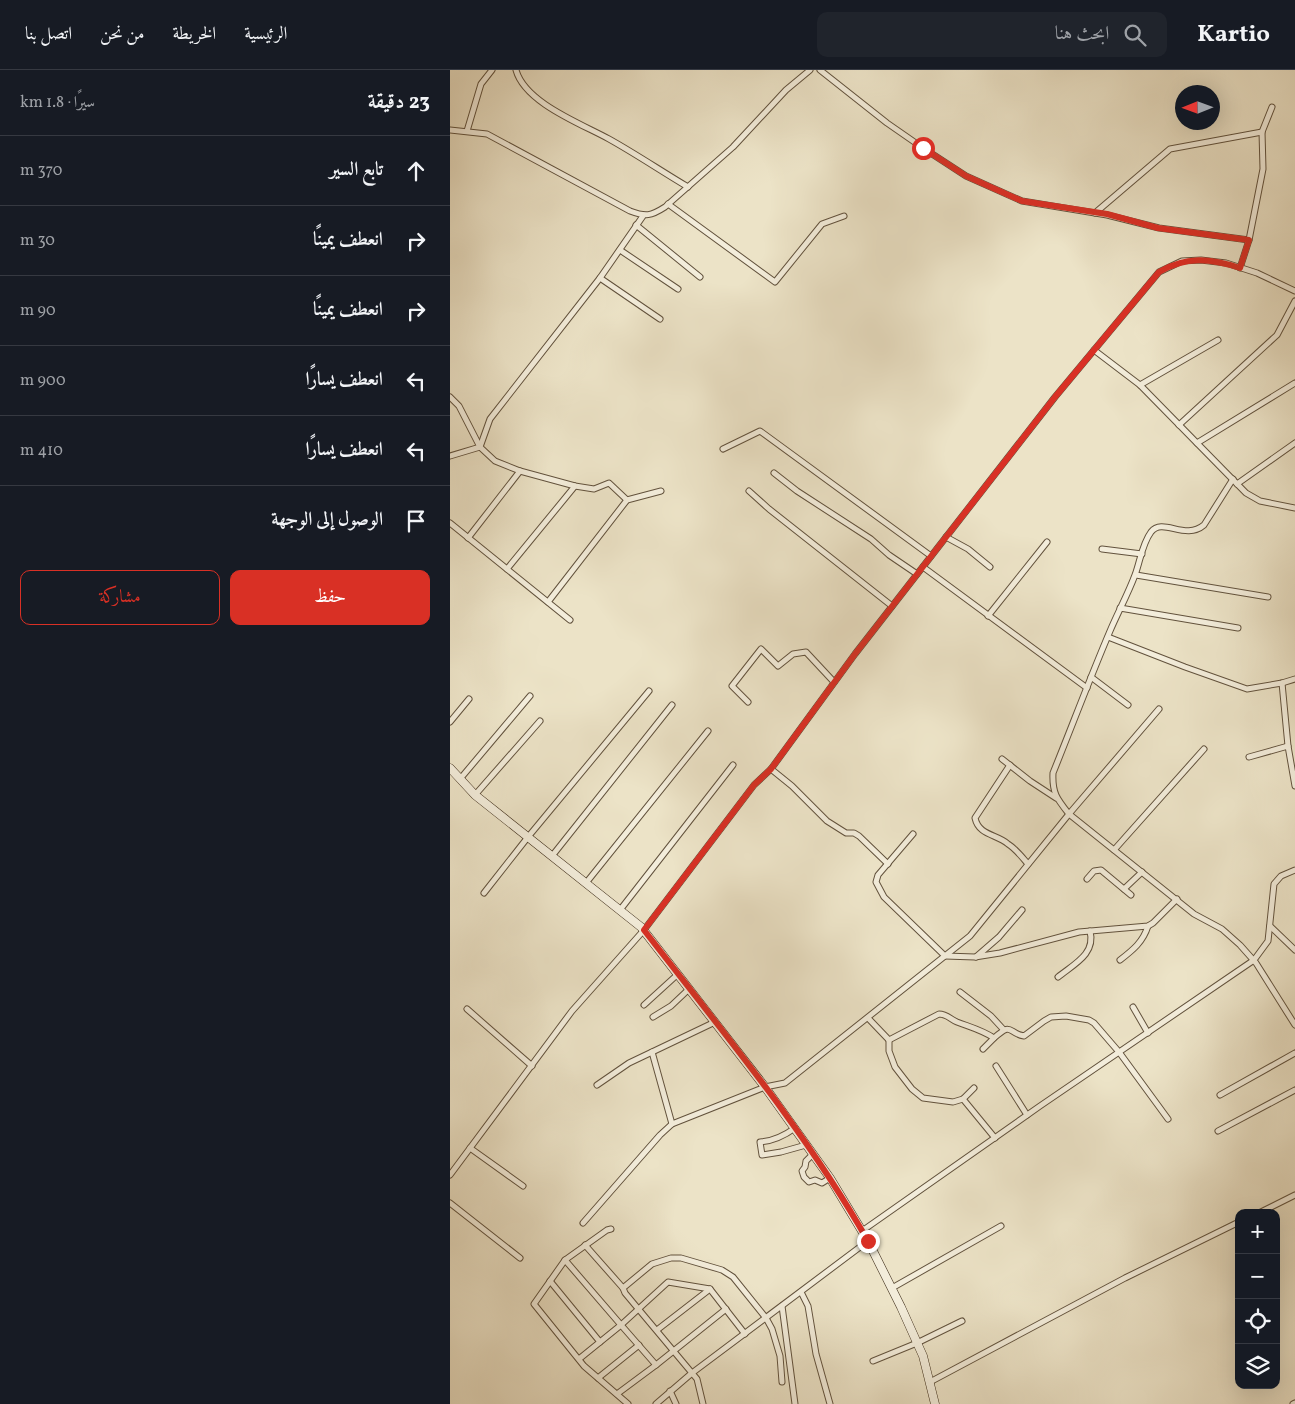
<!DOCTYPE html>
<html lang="ar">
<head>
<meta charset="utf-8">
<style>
	:root { --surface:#171b24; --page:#20242c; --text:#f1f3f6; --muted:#9ea1a6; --line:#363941; --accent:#d93025 }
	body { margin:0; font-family:Vollkorn,Amiri,serif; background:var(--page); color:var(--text); direction:rtl }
	.controls { position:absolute; right:15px; bottom:15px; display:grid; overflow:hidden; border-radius:10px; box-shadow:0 5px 20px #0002 }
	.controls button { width:45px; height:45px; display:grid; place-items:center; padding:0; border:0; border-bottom:1px solid var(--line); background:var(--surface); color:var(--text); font:25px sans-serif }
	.compass { position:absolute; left:725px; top:15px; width:45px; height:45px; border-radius:50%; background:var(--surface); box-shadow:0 5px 20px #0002; rotate:269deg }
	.stop { position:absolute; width:15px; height:15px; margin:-11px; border:4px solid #d93025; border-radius:50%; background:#fff }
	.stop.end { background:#d93025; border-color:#fff; box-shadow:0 1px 5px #0008 }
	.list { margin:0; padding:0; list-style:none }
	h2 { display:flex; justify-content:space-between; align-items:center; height:65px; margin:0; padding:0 20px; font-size:21px }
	h2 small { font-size:16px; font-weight:400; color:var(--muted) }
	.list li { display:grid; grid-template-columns:32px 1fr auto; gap:15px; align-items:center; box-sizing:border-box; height:70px; padding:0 20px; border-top:1px solid var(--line) }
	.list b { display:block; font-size:19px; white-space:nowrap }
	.list em { font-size:16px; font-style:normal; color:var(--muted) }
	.actions { display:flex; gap:10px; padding:15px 20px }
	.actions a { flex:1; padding:11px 0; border:1px solid var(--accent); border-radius:10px; text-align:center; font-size:18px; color:var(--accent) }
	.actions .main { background:var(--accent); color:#fff }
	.icon { flex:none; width:28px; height:28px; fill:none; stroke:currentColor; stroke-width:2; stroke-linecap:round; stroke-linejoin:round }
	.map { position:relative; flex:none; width:845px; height:1334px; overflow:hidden; direction:ltr }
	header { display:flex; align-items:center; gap:30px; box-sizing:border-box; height:70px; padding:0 25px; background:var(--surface); border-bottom:1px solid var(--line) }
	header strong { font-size:24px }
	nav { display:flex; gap:28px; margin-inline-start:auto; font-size:18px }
	.search { width:350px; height:45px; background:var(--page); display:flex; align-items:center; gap:12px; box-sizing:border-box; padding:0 18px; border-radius:10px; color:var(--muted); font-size:19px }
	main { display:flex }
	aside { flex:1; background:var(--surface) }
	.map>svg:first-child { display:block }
</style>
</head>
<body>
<header>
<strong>Kartio</strong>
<div class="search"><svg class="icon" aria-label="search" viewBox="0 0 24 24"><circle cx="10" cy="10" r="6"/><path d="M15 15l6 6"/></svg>ابحث هنا</div>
<nav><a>الرئيسية</a><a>الخريطة</a><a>من نحن</a><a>اتصل بنا</a></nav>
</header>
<main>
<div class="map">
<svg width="845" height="1334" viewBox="0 0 845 1334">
	<rect width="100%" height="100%" fill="#ece3c7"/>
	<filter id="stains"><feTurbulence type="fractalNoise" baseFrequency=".004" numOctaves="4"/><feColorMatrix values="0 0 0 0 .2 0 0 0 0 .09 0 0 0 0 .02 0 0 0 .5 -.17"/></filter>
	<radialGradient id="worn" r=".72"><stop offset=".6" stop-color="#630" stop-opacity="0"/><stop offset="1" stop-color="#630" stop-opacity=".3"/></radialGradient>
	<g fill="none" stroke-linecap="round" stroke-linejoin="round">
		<g stroke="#62523d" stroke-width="7">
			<g id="street">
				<path d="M66 0C75 33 132 54 159 69 186 84 211 101 238 117"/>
				<polyline points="370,0 437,53 473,78 516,106 572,131 657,145 709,158 799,170"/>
				<path d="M0 60 37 64 180 141C196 147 201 146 215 137L283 77 336 20 360 0"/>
				<polyline points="17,61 31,14 42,0"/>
				<polyline points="218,134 325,212 372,154 394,146"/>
				<polyline points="645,143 720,79 812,62"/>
				<polyline points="186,155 250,207"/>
				<polyline points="170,180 228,219"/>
				<polyline points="790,198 799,170 813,99 812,62 822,37"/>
				<polyline points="150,208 210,249"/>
				<polyline points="644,280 690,315 796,423 810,431 845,438"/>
				<polyline points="690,315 768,270"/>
				<polyline points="0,327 9,336 30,377 45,391 70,401 125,416 144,419 159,413 177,430"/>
				<polyline points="729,355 827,265 845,231"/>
				<polyline points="747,373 845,313"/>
				<polyline points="273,379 310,361 481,486"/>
				<polyline points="0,386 30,377 40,349 150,208 193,146"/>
				<polyline points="324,403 347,421 421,469 439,485 467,504"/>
				<path d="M783 409 754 455C735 471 713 447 701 462 692 474 690 492 685 505 678 524 668 542 660 561 640 608 622 656 603 703 602 723 607 729 619 744L744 844 772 859 790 875 806 893 845 955"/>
				<polyline points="787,414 845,373"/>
				<polyline points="299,421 319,439 442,536"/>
				<polyline points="0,453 120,550"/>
				<polyline points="496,467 518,479 540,497"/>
				<polyline points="18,468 70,401"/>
				<polyline points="652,479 692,484"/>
				<polyline points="473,497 637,618"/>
				<polyline points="57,499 125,416"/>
				<polyline points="686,505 818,527"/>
				<polyline points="98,532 177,430 211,421"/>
				<polyline points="670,538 788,558"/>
				<polyline points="538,546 597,472"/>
				<polyline points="658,567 735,597 797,619 832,613 845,609"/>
				<polyline points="641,607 678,635"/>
				<polyline points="832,613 838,676 845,716"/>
				<polyline points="298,632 282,616 311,579 328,596 343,584 356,582 384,612"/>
				<polyline points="0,652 19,629"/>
				<polyline points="799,687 838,676"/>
				<polyline points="552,689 580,711 606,728"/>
				<path d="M560 695 525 748C529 766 547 764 558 774 566 779 572 787 578 794"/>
				<polyline points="321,699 342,716 377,751 396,763 404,763 409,766 438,794"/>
				<polyline points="10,709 80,626"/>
				<polyline points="25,725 90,651"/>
				<polyline points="463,764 428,805 426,812 434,827 495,886 525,887 550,883 629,862 698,856 703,853 727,829"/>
				<polyline points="664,780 754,679"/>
				<polyline points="102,786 222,635"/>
				<polyline points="637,809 644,801 651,800 681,825"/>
				<polyline points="136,813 258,661"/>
				<polyline points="674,819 692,802"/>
				<polyline points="34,823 78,767 199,621"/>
				<polyline points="170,840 283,695"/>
				<polyline points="820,856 845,880"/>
				<polyline points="526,887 549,867 572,840"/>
				<path d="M670 890C683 880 693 872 698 856"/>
				<path d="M608 907C624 894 646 884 640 861"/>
				<polyline points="510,922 541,946 553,959"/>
				<polyline points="194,935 228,904"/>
				<polyline points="683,937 698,963"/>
				<polyline points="17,939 82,996"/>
				<polyline points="203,947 221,936 239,919"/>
				<path d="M418 948 439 970 489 944C497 944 500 949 507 952 520 957 532 960 544 968 563 951 557 963 574 966L594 951 601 947 616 946 639 950 644 953 669 982 718 1049"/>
				<polyline points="439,970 439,981 445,997 462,1019 473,1028 503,1032 513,1029 524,1018"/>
				<polyline points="533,979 544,968"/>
				<polyline points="202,982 222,1054 315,1017 335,1013 520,866 619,744 709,639"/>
				<polyline points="546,996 577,1045"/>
				<polyline points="147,1015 179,993 265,952"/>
				<polyline points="770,1025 845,983"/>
				<polyline points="513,1029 545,1068"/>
				<path d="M345 1058C334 1066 324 1071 310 1072L312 1085 331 1082 356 1075"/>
				<polyline points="768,1061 845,1020"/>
				<polyline points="20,1078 73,1116"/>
				<polyline points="363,1084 356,1091 355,1097 352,1101 354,1107 359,1112 365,1110 372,1113 380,1108"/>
				<polyline points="0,1105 122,941 194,860 304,715 321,699 405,584 605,327 709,202 732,191 751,190 776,193 807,203 845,221"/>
				<polyline points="0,1133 70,1188"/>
				<polyline points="809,1143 845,1125"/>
				<polyline points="133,1153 210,1065 222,1054"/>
				<polyline points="161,1159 157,1160 115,1190 84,1234 134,1296 178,1334"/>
				<polyline points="412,1161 590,1036 804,890 818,871 824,814 831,806 845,800"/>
				<polyline points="135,1175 173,1218 202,1194 221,1188 231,1188 272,1200 283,1207 316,1248 322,1259 330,1286 332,1312"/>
				<polyline points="115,1190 171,1255 129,1289"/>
				<polyline points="100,1211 150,1272"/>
				<polyline points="173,1218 175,1223 247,1309 253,1334"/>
				<polyline points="442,1218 551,1156"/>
				<polyline points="351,1222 358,1236 366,1284 380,1334"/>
				<polyline points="332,1236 345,1334"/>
				<polyline points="207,1260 260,1219"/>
				<polyline points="423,1291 467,1273 512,1251"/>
				<polyline points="206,1295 276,1239"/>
				<polyline points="148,1308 189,1275"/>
				<polyline points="480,1312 675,1208 789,1152"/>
				<polyline points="220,1321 226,1334"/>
				<polyline points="167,1324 206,1295 171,1255 218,1212 260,1219 295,1264"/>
				<polyline points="206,1334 242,1303 418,1171"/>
				<polyline points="843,1334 845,1333"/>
			</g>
		</g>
		<g stroke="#34220f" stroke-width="9">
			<polyline id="secondary" points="0,698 25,725 191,857 315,1017 380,1108 418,1171 451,1237 473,1286 485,1334"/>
		</g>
		<use href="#street" stroke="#f3eddb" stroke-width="5"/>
		<use href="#secondary" stroke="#f3eddb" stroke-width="8"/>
	</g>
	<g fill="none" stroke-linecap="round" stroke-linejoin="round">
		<path stroke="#d93025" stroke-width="6" d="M418 1171C355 1060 272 961 194 860L304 715 321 699 405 584 605 327 709 202C736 186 760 188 790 198L799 170 708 158 657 144 572 131 516 106 473 78"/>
	</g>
	<rect width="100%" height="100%" filter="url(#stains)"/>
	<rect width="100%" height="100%" fill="url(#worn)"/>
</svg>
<div class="controls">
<button>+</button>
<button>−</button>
<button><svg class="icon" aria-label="locate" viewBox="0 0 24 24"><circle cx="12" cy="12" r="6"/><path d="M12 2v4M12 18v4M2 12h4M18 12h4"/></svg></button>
<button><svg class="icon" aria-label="layers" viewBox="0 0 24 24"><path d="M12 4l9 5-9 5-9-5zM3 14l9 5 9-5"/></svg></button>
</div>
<svg class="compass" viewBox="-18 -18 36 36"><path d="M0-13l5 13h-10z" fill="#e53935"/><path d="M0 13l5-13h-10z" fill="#9ea1a6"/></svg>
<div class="stop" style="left:473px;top:78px"></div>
<div class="stop end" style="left:418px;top:1171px"></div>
</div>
<aside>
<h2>23 دقيقة<small>سيرًا · 1.8 km</small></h2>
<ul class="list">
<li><svg class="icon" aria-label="ahead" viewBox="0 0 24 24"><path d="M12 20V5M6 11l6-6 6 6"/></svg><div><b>تابع السير</b></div><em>370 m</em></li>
<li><svg class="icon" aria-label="right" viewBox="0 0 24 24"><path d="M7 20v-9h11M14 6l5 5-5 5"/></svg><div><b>انعطف يمينًا</b></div><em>30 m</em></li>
<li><svg class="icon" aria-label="right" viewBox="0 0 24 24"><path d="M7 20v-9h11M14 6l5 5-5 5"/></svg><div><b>انعطف يمينًا</b></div><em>90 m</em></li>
<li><svg class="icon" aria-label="left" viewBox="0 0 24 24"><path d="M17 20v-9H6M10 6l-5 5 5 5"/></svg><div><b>انعطف يسارًا</b></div><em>900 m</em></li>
<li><svg class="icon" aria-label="left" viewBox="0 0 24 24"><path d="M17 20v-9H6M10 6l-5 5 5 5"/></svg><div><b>انعطف يسارًا</b></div><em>410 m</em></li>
<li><svg class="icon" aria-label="arrive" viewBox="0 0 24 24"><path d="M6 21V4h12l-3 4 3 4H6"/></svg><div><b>الوصول إلى الوجهة</b></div></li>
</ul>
<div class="actions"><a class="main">حفظ</a><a>مشاركة</a></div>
</aside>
</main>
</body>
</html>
